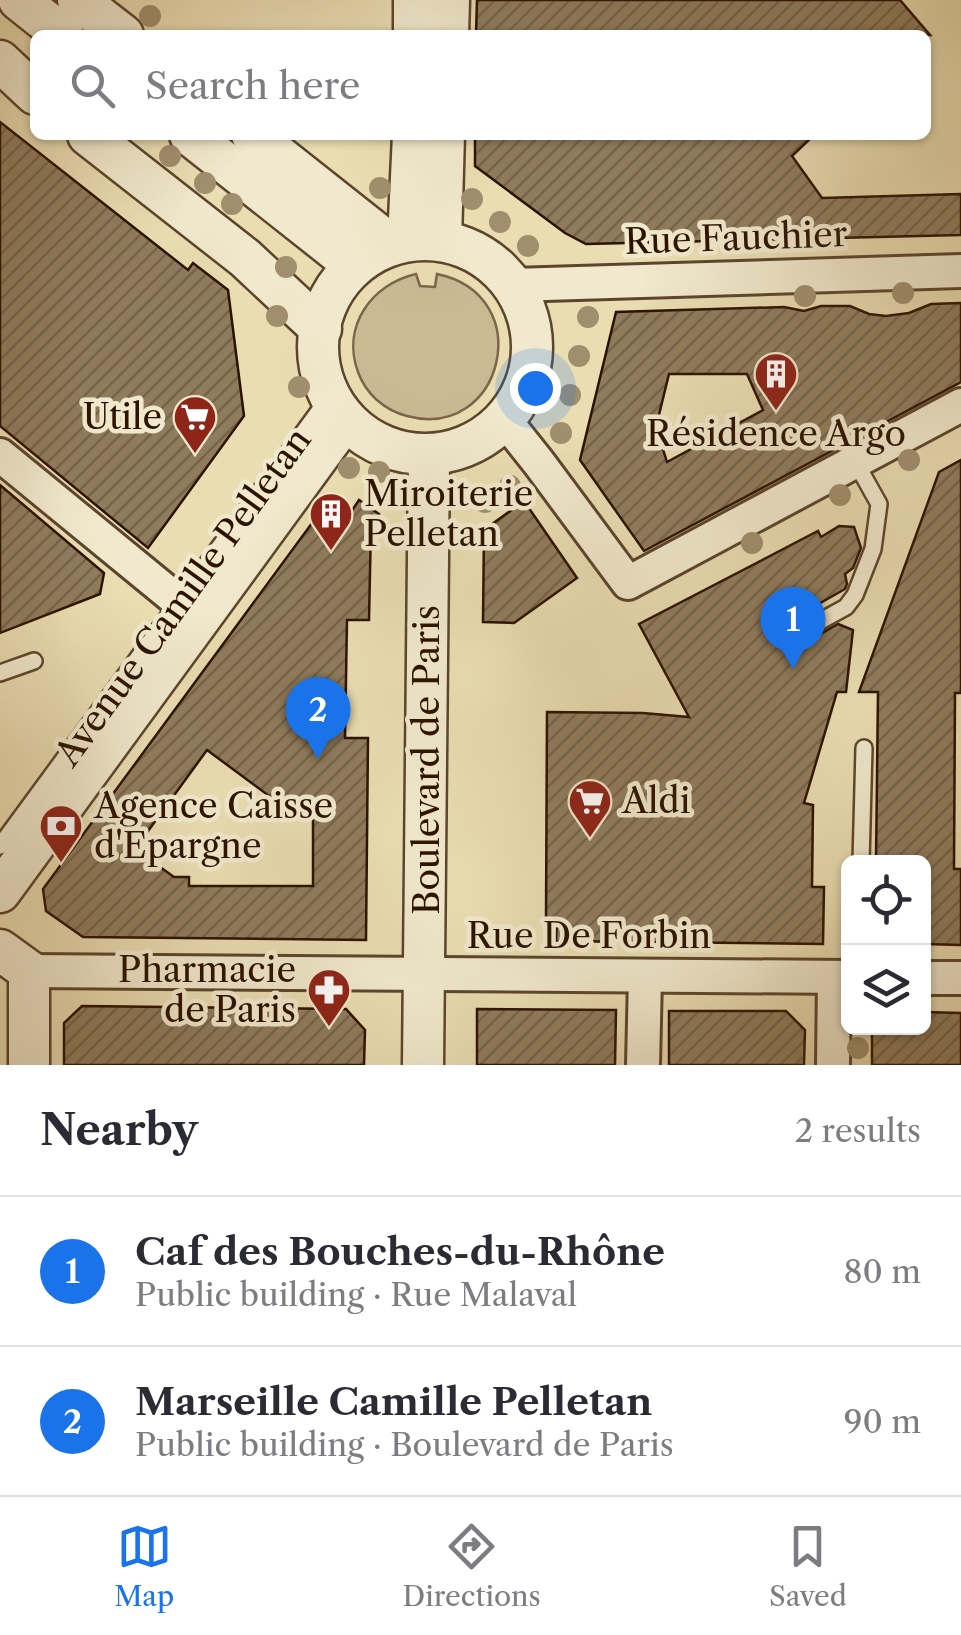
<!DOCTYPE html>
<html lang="en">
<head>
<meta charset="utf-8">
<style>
	:root { --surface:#fff; --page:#f2f2f3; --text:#2b2b33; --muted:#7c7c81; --line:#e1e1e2; --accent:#1a73e8 }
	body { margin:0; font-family:"Libre Caslon Text",serif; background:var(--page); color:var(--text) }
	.controls { position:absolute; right:30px; bottom:30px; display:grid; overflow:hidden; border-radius:15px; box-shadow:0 2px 8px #0004 }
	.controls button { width:90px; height:90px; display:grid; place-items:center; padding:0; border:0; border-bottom:2px solid var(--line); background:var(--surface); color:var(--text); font:50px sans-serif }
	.you { position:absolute; left:535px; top:388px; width:35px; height:35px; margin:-25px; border:8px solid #fff; border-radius:50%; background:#1a73e8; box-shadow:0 0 0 15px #1a73e833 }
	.badge { display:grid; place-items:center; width:65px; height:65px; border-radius:50%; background:var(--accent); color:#fff; font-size:32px; font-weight:700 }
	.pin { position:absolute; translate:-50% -82px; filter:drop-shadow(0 2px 5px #0008) }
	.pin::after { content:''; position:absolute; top:52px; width:35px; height:30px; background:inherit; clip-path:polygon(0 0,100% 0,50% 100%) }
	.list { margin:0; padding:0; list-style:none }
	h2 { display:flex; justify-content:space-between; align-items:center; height:130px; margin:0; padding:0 40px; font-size:42px }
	h2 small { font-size:32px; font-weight:400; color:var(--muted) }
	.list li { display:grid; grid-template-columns:65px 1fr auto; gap:30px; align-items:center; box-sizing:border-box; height:150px; padding:0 40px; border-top:2px solid var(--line) }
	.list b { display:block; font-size:38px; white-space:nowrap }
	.list p { margin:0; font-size:32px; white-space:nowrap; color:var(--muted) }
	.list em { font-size:32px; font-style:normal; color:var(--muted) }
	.icon { flex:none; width:55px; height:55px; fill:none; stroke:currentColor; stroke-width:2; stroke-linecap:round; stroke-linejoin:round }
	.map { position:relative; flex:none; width:961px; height:1065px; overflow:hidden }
	.search { position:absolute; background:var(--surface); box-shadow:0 2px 8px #0004; left:30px; right:30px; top:30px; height:110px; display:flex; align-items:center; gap:25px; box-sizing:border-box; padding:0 35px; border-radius:15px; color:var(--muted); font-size:38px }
	.sheet { height:430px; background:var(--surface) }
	nav { display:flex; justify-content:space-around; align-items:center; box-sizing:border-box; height:140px; border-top:2px solid var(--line); background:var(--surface); font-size:28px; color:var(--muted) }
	nav a { display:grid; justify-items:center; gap:5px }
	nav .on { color:var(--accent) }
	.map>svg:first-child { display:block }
</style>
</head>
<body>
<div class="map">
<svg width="961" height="1065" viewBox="0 0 961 1065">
	<defs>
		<pattern id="building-hatch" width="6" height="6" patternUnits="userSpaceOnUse" patternTransform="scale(2.5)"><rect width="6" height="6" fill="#8f7c5d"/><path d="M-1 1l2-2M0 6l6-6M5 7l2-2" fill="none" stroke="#75644a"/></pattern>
	</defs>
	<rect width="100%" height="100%" fill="#eaddb2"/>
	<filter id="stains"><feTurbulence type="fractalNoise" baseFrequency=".002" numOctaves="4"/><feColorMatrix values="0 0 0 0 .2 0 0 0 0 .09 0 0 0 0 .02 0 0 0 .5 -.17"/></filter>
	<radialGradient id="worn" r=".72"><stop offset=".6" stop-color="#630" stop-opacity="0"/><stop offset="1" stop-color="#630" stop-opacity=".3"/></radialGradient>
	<path fill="#caba94" stroke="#7b664a" stroke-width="2.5" d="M416 274 420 286 435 287 437 274C539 295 503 442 407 416 384 410 366 394 358 372 341 326 372 284 416 274Z"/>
	<g fill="url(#building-hatch)" stroke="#2c1200" stroke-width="2.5" fill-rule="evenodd">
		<polygon points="477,0 900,0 930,35 476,35"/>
		<polygon points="0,122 188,270 193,263 228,290 244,416 148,548 0,426"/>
		<polygon points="475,135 814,135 792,156 822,198 961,194 961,235 586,244 565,233 475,166"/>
		<path d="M961 303V382L644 551 580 460 616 312 784 307 804 311 821 306H850L869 314 886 316 909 313 931 304ZM669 374H747L763 410 667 462 656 427Z"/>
		<polygon points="961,460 961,693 955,693 954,869 961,869 961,945 924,944 924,862 876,862 878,692 859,692 939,472"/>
		<polygon points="0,485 104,573 100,594 0,633"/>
		<path d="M329 500 349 515 359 500 379 514 371 526 369 620H347L345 738H368L366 940 83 937 46 911 43 889ZM207 750 284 807H313V886H189V877H174L135 849Z"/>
		<polygon points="524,501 577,578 514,623 483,622 484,530"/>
		<polygon points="839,526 854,527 861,548 853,568 845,574 847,584 845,589 803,613 809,615 806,624 812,633 822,633 838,624 853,630 846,692 837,692 804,803 813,805 812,887 824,887 823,944 556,941 557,919 546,919 547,712 643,713 689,717 639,624 818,531 821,537"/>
		<polygon points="82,1006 346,1009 365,1030 364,1065 64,1065 64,1023"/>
		<polygon points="477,1009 616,1010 615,1065 477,1065"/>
		<polygon points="669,1011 786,1011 805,1030 804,1065 669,1065"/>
		<polygon points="924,1012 961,1013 961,1065 872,1065 872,1028 924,1028"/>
	</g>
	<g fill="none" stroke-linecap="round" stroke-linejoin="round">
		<g stroke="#5c452c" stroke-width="20">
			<g id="service">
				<polyline points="817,623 846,607 855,595 873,549 879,504 855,461"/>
				<polyline points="0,673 34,661"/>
				<polyline points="0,846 330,396"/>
				<polyline points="861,862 864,748"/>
			</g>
		</g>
		<g stroke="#5c452c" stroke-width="38">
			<g id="minor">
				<polyline points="513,285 961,271"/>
				<polyline points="504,419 539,463 628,583 961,405"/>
				<polyline points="0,455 200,619"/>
				<polyline points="29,971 848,977"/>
				<polyline points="924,978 961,978"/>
				<polyline points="643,1065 645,977"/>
				<polyline points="833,1065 834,977"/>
			</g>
		</g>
		<g stroke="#5c452c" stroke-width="45">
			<g id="tertiary">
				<polyline points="19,0 63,35"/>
				<polyline points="78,0 123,35"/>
				<polyline points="414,35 414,0"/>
				<polyline points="448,35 449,0"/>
				<polyline points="0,61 35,94"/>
				<polyline points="88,135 245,258 321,329"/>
				<polyline points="190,135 353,264"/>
				<polyline points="252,135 391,245"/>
				<circle cx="425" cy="347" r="107"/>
				<polyline points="408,240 413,135"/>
				<polyline points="441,240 444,135"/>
				<polyline points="0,892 345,420"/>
				<polyline points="0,950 29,971 29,1065"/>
				<polyline points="423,1065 429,455"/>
			</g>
		</g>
		<use href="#service" stroke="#f1e9cd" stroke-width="15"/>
		<use href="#minor" stroke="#f1e9cd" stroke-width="32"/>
		<use href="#tertiary" stroke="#f1e9cd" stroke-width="40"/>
	</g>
	<g fill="#a08e6d">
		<circle cx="150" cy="16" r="11"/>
		<circle cx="170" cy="156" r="11"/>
		<circle cx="205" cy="183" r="11"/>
		<circle cx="380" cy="188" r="11"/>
		<circle cx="472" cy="199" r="11"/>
		<circle cx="232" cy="204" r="11"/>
		<circle cx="500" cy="222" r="11"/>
		<circle cx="528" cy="246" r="11"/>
		<circle cx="286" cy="267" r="11"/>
		<circle cx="903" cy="293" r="11"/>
		<circle cx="805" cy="296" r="11"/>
		<circle cx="277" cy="316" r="11"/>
		<circle cx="588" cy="317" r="11"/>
		<circle cx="579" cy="356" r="11"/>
		<circle cx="299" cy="387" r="11"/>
		<circle cx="570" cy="395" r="11"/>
		<circle cx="561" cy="433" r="11"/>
		<circle cx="909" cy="460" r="11"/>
		<circle cx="349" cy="468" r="11"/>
		<circle cx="379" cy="472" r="11"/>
		<circle cx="510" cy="486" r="11"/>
		<circle cx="840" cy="495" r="11"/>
		<circle cx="390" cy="497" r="11"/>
		<circle cx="485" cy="502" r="11"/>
		<circle cx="752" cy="543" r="11"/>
		<circle cx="858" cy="1048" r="11"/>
	</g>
	<defs>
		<g id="building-pin" transform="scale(2.25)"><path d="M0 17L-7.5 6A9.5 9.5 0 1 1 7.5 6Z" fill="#8f2418" stroke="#f1e9cd"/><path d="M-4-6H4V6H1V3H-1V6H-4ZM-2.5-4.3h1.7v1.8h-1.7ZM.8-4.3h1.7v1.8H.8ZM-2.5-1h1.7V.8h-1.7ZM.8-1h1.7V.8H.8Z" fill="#fff"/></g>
		<g id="supermarket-pin" transform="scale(2.25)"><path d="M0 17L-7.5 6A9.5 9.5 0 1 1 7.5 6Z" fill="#8f2418" stroke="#f1e9cd"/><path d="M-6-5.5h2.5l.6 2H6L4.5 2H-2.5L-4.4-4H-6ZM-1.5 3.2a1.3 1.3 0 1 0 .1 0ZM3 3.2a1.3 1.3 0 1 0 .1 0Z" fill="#fff"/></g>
		<g id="bank-pin" transform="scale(2.25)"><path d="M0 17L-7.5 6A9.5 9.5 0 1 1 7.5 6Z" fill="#8f2418" stroke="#f1e9cd"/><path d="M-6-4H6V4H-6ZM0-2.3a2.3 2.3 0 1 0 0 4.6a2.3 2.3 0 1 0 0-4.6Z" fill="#fff"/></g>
		<g id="pharmacy-pin" transform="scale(2.25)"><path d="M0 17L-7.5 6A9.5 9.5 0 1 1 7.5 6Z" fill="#8f2418" stroke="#f1e9cd"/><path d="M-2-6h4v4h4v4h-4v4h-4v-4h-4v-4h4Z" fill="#fff"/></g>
	</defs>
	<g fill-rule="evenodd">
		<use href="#building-pin" x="776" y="374"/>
		<use href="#supermarket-pin" x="195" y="417"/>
		<use href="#building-pin" x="331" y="514"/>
		<use href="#supermarket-pin" x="590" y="801"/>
		<use href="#bank-pin" x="61" y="826"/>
		<use href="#pharmacy-pin" x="329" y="990"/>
	</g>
	<g text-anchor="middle" stroke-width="9" stroke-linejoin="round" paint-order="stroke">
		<g font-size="35" fill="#2c1200" stroke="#f1e9cd">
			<text transform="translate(736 238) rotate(-2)" y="12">Rue Fauchier</text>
			<text transform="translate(183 597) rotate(-54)" y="12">Avenue Camille Pelletan</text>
			<text transform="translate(427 760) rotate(-90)" y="12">Boulevard de Paris</text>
			<text x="589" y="948">Rue De Forbin</text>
		</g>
		<g font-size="35" fill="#2c1200" stroke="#f1e9cd" text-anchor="start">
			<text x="162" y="429" text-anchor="end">Utile</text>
			<text x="776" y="446" text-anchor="middle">Résidence Argo</text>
			<text x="364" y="506">Miroiterie<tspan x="364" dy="40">Pelletan</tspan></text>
			<text x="622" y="813">Aldi</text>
			<text x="94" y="818">Agence Caisse<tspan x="94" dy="40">d'Epargne</tspan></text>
			<text x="296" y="982" text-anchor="end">Pharmacie<tspan x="296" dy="40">de Paris</tspan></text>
		</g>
	</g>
	<rect width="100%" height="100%" filter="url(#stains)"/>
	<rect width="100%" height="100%" fill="url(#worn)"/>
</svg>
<div class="controls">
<button><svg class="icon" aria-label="locate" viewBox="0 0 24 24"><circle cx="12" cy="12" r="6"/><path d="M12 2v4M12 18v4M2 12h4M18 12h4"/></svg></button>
<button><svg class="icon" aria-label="layers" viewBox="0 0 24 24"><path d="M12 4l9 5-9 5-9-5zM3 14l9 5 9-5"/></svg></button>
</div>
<div class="you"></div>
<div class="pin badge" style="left:793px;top:669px">1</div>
<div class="pin badge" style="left:318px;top:759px">2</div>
<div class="search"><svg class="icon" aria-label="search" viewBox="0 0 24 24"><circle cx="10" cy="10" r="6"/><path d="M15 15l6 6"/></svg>Search here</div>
</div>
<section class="sheet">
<h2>Nearby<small>2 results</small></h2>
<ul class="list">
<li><span class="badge">1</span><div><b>Caf des Bouches-du-Rhône</b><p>Public building · Rue Malaval</p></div><em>80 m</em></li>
<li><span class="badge">2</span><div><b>Marseille Camille Pelletan</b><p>Public building · Boulevard de Paris</p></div><em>90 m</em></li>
</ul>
</section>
<nav>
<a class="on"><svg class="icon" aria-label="map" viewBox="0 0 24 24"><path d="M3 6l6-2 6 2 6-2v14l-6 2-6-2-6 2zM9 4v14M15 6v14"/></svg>Map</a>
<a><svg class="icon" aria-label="directions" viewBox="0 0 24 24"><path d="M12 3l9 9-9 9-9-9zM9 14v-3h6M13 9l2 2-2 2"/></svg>Directions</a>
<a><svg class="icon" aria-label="saved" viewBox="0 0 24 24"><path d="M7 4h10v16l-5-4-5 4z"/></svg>Saved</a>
</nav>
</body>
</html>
